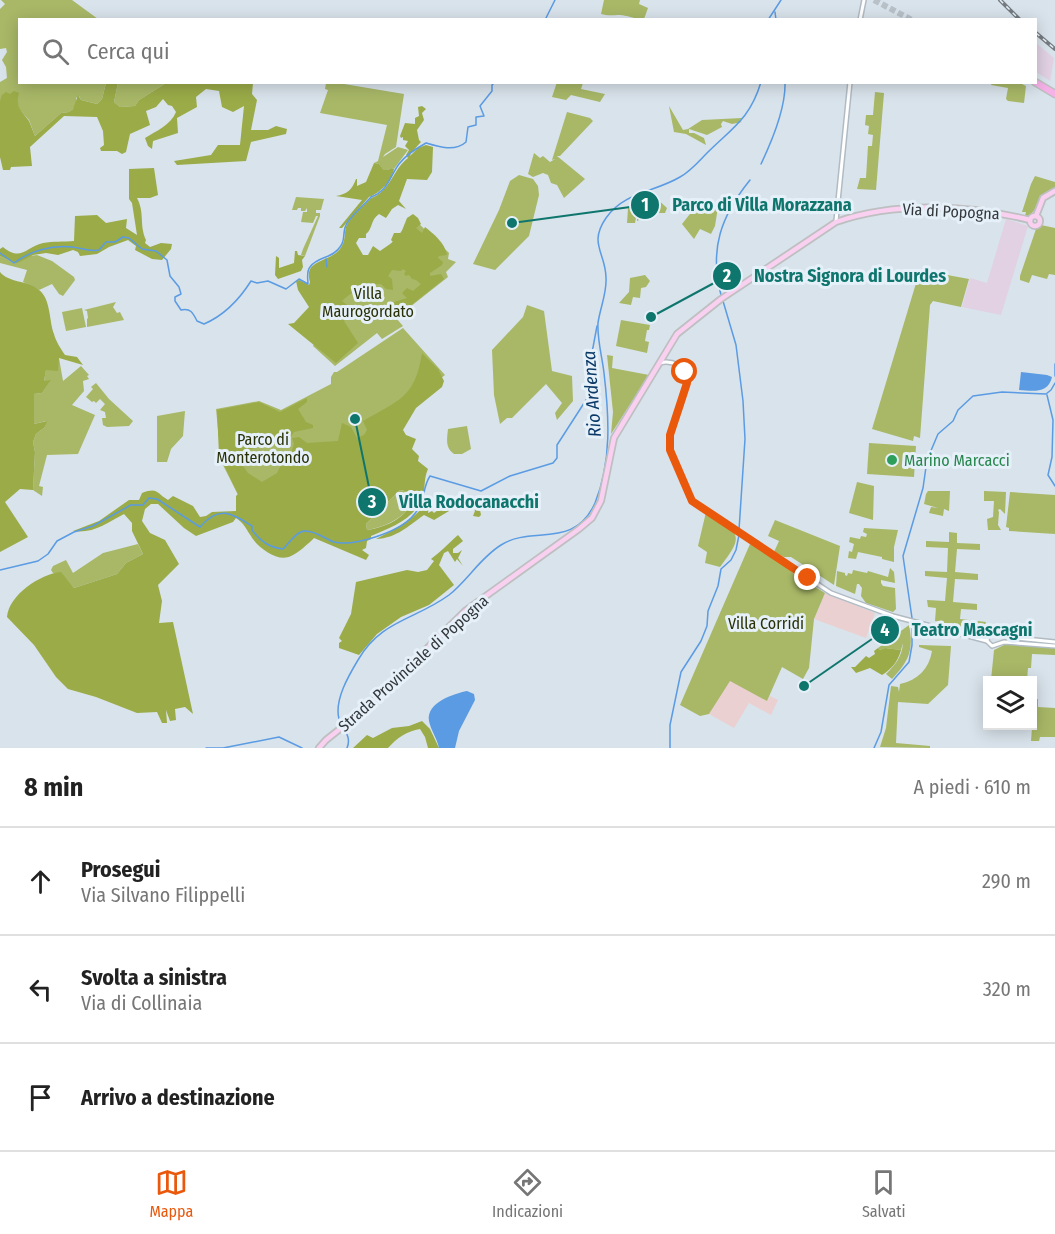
<!DOCTYPE html>
<html lang="it">
<head>
<meta charset="utf-8">
<style>
	:root { --surface:#fff; --page:#f2f2f2; --text:#222; --muted:#767676; --line:#e0e0e0; --accent:#ea580c }
	body { margin:0; font-family:"Fira Sans Condensed",sans-serif; background:var(--page); color:var(--text) }
	.controls { position:absolute; right:18px; bottom:18px; display:grid; overflow:hidden; border-radius:0px; box-shadow:0 3px 15px #0003 }
	.controls button { width:54px; height:54px; display:grid; place-items:center; padding:0; border:0; border-bottom:2px solid var(--line); background:var(--surface); color:var(--text); font:30px sans-serif }
	.stop { position:absolute; width:18px; height:18px; margin:-14px; border:4px solid #ea580c; border-radius:50%; background:#fff }
	.stop.end { background:#ea580c; border-color:#fff; box-shadow:0 2px 6px #0008 }
	.list { margin:0; padding:0; list-style:none }
	h2 { display:flex; justify-content:space-between; align-items:center; height:78px; margin:0; padding:0 24px; font-size:26px }
	h2 small { font-size:20px; font-weight:400; color:var(--muted) }
	.list li { display:grid; grid-template-columns:39px 1fr auto; gap:18px; align-items:center; box-sizing:border-box; height:108px; padding:0 24px; border-top:2px solid var(--line) }
	.list b { display:block; font-size:22px; white-space:nowrap }
	.list p { margin:0; font-size:20px; white-space:nowrap; color:var(--muted) }
	.list em { font-size:20px; font-style:normal; color:var(--muted) }
	.icon { flex:none; width:33px; height:33px; fill:none; stroke:currentColor; stroke-width:2; stroke-linecap:round; stroke-linejoin:round }
	.map { position:relative; flex:none; width:1055px; height:748px; overflow:hidden }
	.search { position:absolute; background:var(--surface); box-shadow:0 3px 15px #0003; left:18px; right:18px; top:18px; height:66px; display:flex; align-items:center; gap:15px; box-sizing:border-box; padding:0 21px; border-radius:0px; color:var(--muted); font-size:22px }
	.sheet { height:402px; background:var(--surface) }
	nav { display:flex; justify-content:space-around; align-items:center; box-sizing:border-box; height:84px; border-top:2px solid var(--line); background:var(--surface); font-size:16px; color:var(--muted) }
	nav a { display:grid; justify-items:center; gap:3px }
	nav .on { color:var(--accent) }
	.map>svg:first-child { display:block }
</style>
</head>
<body>
<div class="map">
<svg width="1055" height="748" viewBox="0 0 1055 748">
	<rect width="100%" height="100%" fill="#d9e3eb"/>
	<g fill="#e1d1e3">
		<polygon points="1036,43 1054,58 1050,81 1036,72"/>
		<polygon points="1006,219 1028,226 1001,315 962,307 970,278 987,283"/>
	</g>
	<g fill="#ead0d1">
		<polygon points="825,593 875,613 866,638 814,619"/>
		<polygon points="730,679 767,701 770,696 778,700 771,715 749,703 734,728 709,714"/>
	</g>
	<g fill="#a8b867">
		<path d="M1 0H72L98 19 20 20V82L106 83 102 99 97 104 81 100 79 96 76 98V104L73 109 69 112 61 113 35 136C33 132 31 124 29 120 22 112 17 109 17 97L0 101V82L7 78 6 67 2 60 7 52 6 48 0 49V9L5 4Z"/>
		<path d="M604 0H640L639 4 648 8 644 19C636 20 627 15 620 15 612 15 608 16 601 14Z"/>
		<polygon points="557,82 583,83 581,89 605,94 600,102 571,95 566,100 552,97"/>
		<polygon points="118,83 166,83 139,100 135,106 120,107 114,102"/>
		<polygon points="326,83 338,83 404,94 396,147 385,154 383,157 398,147 408,150 394,169 391,168 388,170 382,170 379,164 374,163 378,161 387,125 320,113 328,90 325,89"/>
		<polygon points="1020,83 1026,86 1024,103 1008,101 1006,99 1008,88 991,85 992,83"/>
		<polygon points="875,92 884,93 876,190 857,189 860,178 866,178 868,146 872,146 873,135 868,134 869,126 865,125 866,115 873,115"/>
		<polygon points="669,106 683,130 688,129 702,120 742,118 739,121 742,122 732,124 723,121 721,124 722,127 707,135 689,129 689,133 694,133 704,138 706,145 686,134 674,132"/>
		<polygon points="567,112 590,118 593,121 560,156 557,156 585,179 564,198 557,185 551,183 548,175 543,173 533,177 528,174 534,153 540,158 543,156 550,162 555,159 552,160"/>
		<polygon points="519,175 533,179 538,186 539,195 529,236 495,270 473,264 499,210 510,181"/>
		<path d="M1035 176 1055 182V188C1037 195 1041 208 1027 217L1025 216 1026 212H1022L1031 184Z"/>
		<polygon points="296,197 324,199 321,210 316,210 316,213 320,213 320,216 305,256 301,255 303,249 318,216 316,216 313,223 301,222 303,212 307,212 307,208 305,211 301,211 301,208 298,208 297,210 292,210"/>
		<polygon points="655,197 667,208 665,213 655,213 654,215 641,218 640,213 639,220 637,221 637,212 635,223 627,223 628,208"/>
		<polygon points="701,200 718,207 715,226 711,234 700,229 694,239 682,224"/>
		<polygon points="413,218 449,253 448,259 456,262 446,272 448,277 396,318 403,326 382,339 377,333 335,366 313,346 331,313"/>
		<polygon points="1041,225 1055,228 1055,275 1049,274 1047,279 1032,275 1029,283 1020,280 1020,276 1036,229"/>
		<polygon points="37,255 52,261 74,277 75,280 63,296 59,294 52,284 39,290 23,282 27,270 0,263 0,256 16,264 29,256"/>
		<polygon points="920,270 969,279 961,307 933,301 930,305 920,438 914,436 913,441 872,429"/>
		<polygon points="645,275 650,281 646,287 641,288 640,298 633,297 631,305 619,303 629,292 630,278"/>
		<polygon points="116,302 113,307 117,313 120,312 124,320 87,327 87,319 88,318 87,311 84,310"/>
		<polygon points="527,305 544,311 552,371 572,376 573,401 557,420 555,413 562,403 546,384 512,418 507,418 500,424 494,395 492,350 523,317"/>
		<polygon points="82,308 86,327 66,331 62,312"/>
		<polygon points="621,320 650,325 649,330 647,330 645,341 649,342 647,353 616,346"/>
		<polygon points="403,328 445,375 312,481 238,495 221,461 216,409 259,401 281,410 331,384 331,377 334,372 337,372"/>
		<polygon points="607,355 613,356 612,368 649,375 611,434 613,412"/>
		<polygon points="59,358 63,381 81,366 89,375 87,376 89,379 83,381 84,391 72,405 95,415 78,454 47,455 39,486 43,487 42,496 33,490 35,452 33,442 36,434 45,427 46,421 34,424 34,394 42,393 50,381 44,381 46,369"/>
		<polygon points="96,383 109,399 133,421 129,426 107,427 103,425 102,418 106,418 105,412 100,410 105,404 100,399 96,403 94,401 92,402 86,397 93,389 91,387"/>
		<polygon points="185,411 183,436 171,449 167,462 157,462 157,416"/>
		<path d="M467 426 471 449 462 454H454C445 448 447 439 448 429Z"/>
		<polygon points="869,443 916,446 914,477 867,474"/>
		<polygon points="857,482 874,486 873,520 849,513"/>
		<path d="M400 490 414 493 415 497C407 517 388 526 367 530L366 524Z"/>
		<polygon points="928,491 950,491 949,511 944,509 943,516 929,513 931,507 938,508 924,504 926,494"/>
		<polygon points="984,491 1006,492 1005,514 1000,509 998,510 999,512 998,525 1001,530 988,530 987,519 993,517 994,501 984,501"/>
		<polygon points="1010,492 1055,495 1055,534 1009,531 1009,528 1006,527"/>
		<path d="M706 512C738 533 747 533 720 567L705 563 707 552 698 546Z"/>
		<polygon points="775,520 840,546 834,585 791,557 784,557 774,552 779,541 768,536"/>
		<polygon points="864,528 898,530 894,547 894,562 882,559 882,557 858,552 856,559 848,558 849,551 852,552 854,544 849,542 850,537 860,539 861,536 866,537 867,534 863,532"/>
		<polygon points="949,532 957,533 957,543 980,544 980,550 957,549 955,572 978,574 978,580 955,579 953,602 977,604 977,610 961,609 960,619 986,622 984,629 979,631 964,628 964,623 961,623 961,628 935,621 936,608 928,607 927,600 945,601 947,578 925,576 925,571 947,572 948,548 926,547 926,541 949,542"/>
		<polygon points="138,544 143,554 126,563 117,574 74,588 61,573 53,573 51,570 53,566 66,560 73,573 103,553"/>
		<path d="M750 544C769 552 784 565 799 578L798 582 805 589 812 585 825 593 814 619 809 668 803 679 782 667 767 701 730 681 709 714 700 716 680 705Z"/>
		<polygon points="890,568 894,572 895,583 881,580 881,583 883,586 895,588 896,609 893,612 866,603 861,596 862,588 859,584 857,584 855,594 836,586 837,571 845,573 845,575 847,576 848,573 852,574 853,570 867,573 868,571 888,577"/>
		<path d="M909 625C914 650 909 661 892 679L886 674C895 665 902 657 903 643L901 650 885 648 880 650 878 648Z"/>
		<polygon points="1006,644 1055,648 1055,655 1032,654 1031,668 1028,668 1027,680 991,680 994,650"/>
		<path d="M919 645 951 646 948 685 928 704 898 702 896 743 930 746V748L880 747 886 728 891 686 898 687 899 692 900 684C918 680 929 669 932 651L919 647Z"/>
		<polygon points="1034,699 1038,699 1038,707 1055,708 1055,737 1040,737 1039,741 1031,741"/>
	</g>
	<g fill="#9aab48" fill-rule="evenodd">
		<path d="M106 83H118L114 102 120 107 135 106 139 100 166 83H253L252 94 257 100 251 130H268L276 126 287 129 286 134 251 142 246 161 177 165 174 161 211 155 218 145H240L244 106 233 112 222 107 219 91 206 89 196 97 197 107 177 118 178 133 153 141 152 149 148 146 145 138C156 131 171 125 176 112L172 106 168 105 163 99 156 107 146 111 150 125 130 134 126 152 122 154 117 151H101L100 148 104 145 103 131 97 117 64 116 30 147 32 166 11 167 10 170H3L0 157V101L2 95 6 92 10 94 14 91 19 93C15 107 22 111 29 121 31 125 33 132 35 136L61 113 69 112 73 109 78 95 81 100 97 104 102 99Z"/>
		<path d="M418 107 422 106 426 109 422 113 424 120 417 130 419 140 421 142 411 153 410 156 418 148 426 145 433 147 432 172 427 180 407 179 399 201 406 209 398 205 392 209 386 218 379 214C370 220 373 229 366 234V238H359L356 243 363 255H368L373 246 380 251 393 242 391 240 394 233H401L407 218 413 214 418 218 421 224 416 228 422 233 425 227C434 234 445 243 447 255L439 256 438 258 443 262 442 265 430 273V276L441 274 444 279 405 310 403 307 395 308 391 305 394 302 407 298 402 293 407 288 413 291 421 284 416 280 412 279 409 275 406 276 404 274 406 271 403 269 401 271 392 270 388 276 392 279 393 290 386 289 381 284C365 284 354 290 342 301L352 309 344 321 358 343 336 363 288 324 294 323 309 307 298 290 296 281 299 280 309 285 310 282C303 259 329 263 340 249 346 241 344 235 346 227 349 217 364 206 371 198 390 192 393 169 408 158L406 155 409 150 405 146 408 141 403 140V137L401 138 400 136 405 123 415 124V118L419 116Z"/>
		<path d="M374 163 379 164 383 170H388L391 168 394 169C392 181 380 193 369 197L342 228H339L362 200 336 196C347 194 352 190 356 179H357V186L366 182Z"/>
		<path d="M154 168 158 195 150 198H137C145 213 139 225 146 240L145 243 150 247 161 243 172 244 171 249 162 260 152 259 135 250 136 246 128 240 109 247 97 254 80 256 78 252 73 250 58 255 46 253 33 255 16 264 0 256V249L3 247C21 262 26 247 43 243 53 241 64 242 74 241L75 216 97 215 106 223 127 219 126 228 137 235 132 203 129 199V169Z"/>
		<polygon points="295,251 297,251 298,255 305,256 302,260 303,267 301,271 278,279 275,275 276,256 279,258 279,268 294,263"/>
		<path d="M0 272C9 283 27 280 39 290 51 299 49 321 54 334 56 342 61 349 65 355L77 357 83 365 59 358 58 371 46 370 44 381 51 380 42 393 34 394V424L47 421 45 427 36 434 33 442 35 452 33 490 20 489 5 502 28 537 0 552Z"/>
		<path d="M422 353 438 369 444 381 442 387 416 408 403 430 406 435 416 439 412 449 419 456 418 461 428 469C423 479 426 492 421 501 411 521 389 528 371 536V539L367 541 366 548 362 550 369 555 366 560 314 538C309 543 297 554 291 556 278 563 257 547 251 536 246 529 244 523 236 518L233 522 196 536 184 528 158 504H151L145 509 142 521 150 533 165 540 179 564 158 585 162 601 159 623 173 622 193 714 185 707 175 709 176 720 170 721 166 710 167 723H162L157 712 137 713 96 697 68 689 56 677 34 645 7 617C9 595 40 574 61 572L74 588 117 574 126 563 143 554 132 531V523L124 514C107 523 93 534 73 531L99 521 129 500H139L142 493C158 487 156 493 168 500L173 496 193 506 200 517 206 516 212 512 236 511V496L238 494 219 455 217 410 259 402 280 412 307 398V402L298 409 306 422 313 425V428L294 432 290 438 245 451 238 459 248 473 262 482 277 473 284 459 289 460 294 444 292 438 299 437 307 443 338 441 342 423 351 427 357 438 364 435 367 430 363 421C399 400 415 398 422 353ZM400 490 414 493 415 497C407 517 388 527 367 530L366 524Z"/>
		<path d="M469 498C477 500 480 508 481 515L479 517 473 516 475 511 474 507H463L462 502 447 506 449 511 434 520 424 515C408 526 397 538 376 539 393 530 411 521 424 506L429 507 428 513 432 511 434 513 442 507 439 506 441 504Z"/>
		<path d="M458 535 463 541 453 549V553H458L462 550 458 558 463 566 457 559 455 562 448 551 444 553 439 565 454 585 429 605 401 617 377 634 359 655 339 648V643L342 641 339 638 351 614 356 582 407 570 418 572 427 570 434 561 431 559C439 553 448 544 458 535Z"/>
		<path d="M878 648 880 650 885 648 901 650C898 661 892 669 882 675L870 668 856 673 851 667H855L866 656 869 658 875 654 874 651Z"/>
		<path d="M422 721 430 729 439 748H428L425 737 420 729C407 731 397 738 388 748H353L367 735 373 738 392 728 409 726Z"/>
	</g>
	<g fill="#5a9be3">
		<path d="M1021 372 1047 375 1052 377C1048 394 1033 391 1019 390Z"/>
		<path d="M467 691 474 694 475 700 459 731 455 748H439C437 738 431 731 429 721 426 702 454 694 467 691Z"/>
	</g>
	<g fill="none" stroke-linecap="round" stroke-linejoin="round">
		<g stroke="#5a9be3" stroke-width="1.5">
			<polyline points="775,12 776,20"/>
			<polyline points="545,20 555,0"/>
			<polyline points="768,20 781,0"/>
			<path d="M761 164C772 141 786 108 785 82"/>
			<path d="M0 253 14 263C30 251 51 245 72 247 82 248 89 252 99 250L106 242H115L123 237 129 238 142 249 156 251 167 260 170 276 179 287 181 294 175 297V301L181 310C191 308 193 313 197 321L204 324C225 315 239 300 251 281L257 283 268 281 286 289 299 279 308 284C308 279 306 272 310 267 318 256 332 259 340 247 346 240 342 233 346 225 349 218 365 204 371 197 388 191 390 176 399 164 405 156 417 148 426 143 439 147 455 152 466 142L468 127 476 125V117L484 116 480 106 492 91V85L495 82"/>
			<polyline points="326,259 327,267"/>
			<path d="M721 295C709 249 721 216 750 180"/>
			<polyline points="723,301 736,345 743,401 745,439 739,530"/>
			<polyline points="1055,364 1055,376"/>
			<polyline points="1047,395 1053,420 1052,457 1048,475 1055,486"/>
			<path d="M0 570 38 561 48 554 57 541 74 532 93 526 131 505H143L149 498 157 499 200 527C219 505 231 513 252 526V530C261 542 269 547 283 549 289 543 296 532 304 531 315 530 325 539 334 542 354 547 398 532 412 517 427 501 421 490 430 476L481 491 510 476 553 463 557 458V445L588 397 592 381 591 358 597 326"/>
			<polyline points="912,618 903,556 923,488 927,460 938,434 953,421 958,410 973,396 1002,392 1046,394 1051,390 1055,383"/>
			<polyline points="206,748 223,748 279,737 302,748"/>
			<path d="M347 748C352 736 343 730 339 719 334 700 349 675 358 660 381 620 415 620 449 595 468 580 480 558 501 545 532 525 574 550 595 503 612 462 609 415 604 373 602 356 597 339 598 323 600 308 607 293 606 278 606 253 588 244 606 218 624 192 655 192 680 177 691 171 699 161 707 153 732 128 750 119 761 82"/>
			<polyline points="670,748 670,725 681,672 701,641 707,626 708,611 718,586 721,569 731,560 736,550 739,535"/>
			<polyline points="874,748 881,732 889,685 909,662 912,645 912,626"/>
		</g>
		<polyline stroke="#b8c1c8" stroke-width="6" stroke-dasharray="6 3" stroke-linecap="butt" points="874,0 912,20"/>
		<g stroke="#b1bbc3" stroke-width="6">
			<g id="minor">
				<polyline points="860,20 864,0"/>
				<polyline points="836,221 850,82"/>
				<path d="M660 363C666 361 672 362 678 365 697 377 675 418 670 435V450L692 501 831 593 893 616 987 641"/>
				<polyline points="956,633 960,631 983,635 995,631 1005,637 1055,642"/>
				<polyline points="988,634 987,641 992,646 1004,642 1055,646"/>
			</g>
		</g>
		<g stroke="#bebfc1" stroke-width="8">
			<g id="major">
				<circle cx="1035" cy="221" r="5"/>
				<polyline points="1036,216 1043,198 1055,191"/>
				<path d="M319 748 326 740 365 709 465 611 579 529 592 518 601 501 614 438 677 334 721 299 836 222C896 201 969 205 1030 220"/>
			</g>
		</g>
		<g stroke="#bebfc1" stroke-width="9">
			<polyline id="highway" points="1035,82 1055,94"/>
		</g>
		<use href="#minor" stroke="#fff" stroke-width="3"/>
		<use href="#major" stroke="#fad0f1" stroke-width="4.5"/>
		<use href="#highway" stroke="#f6b1e7" stroke-width="6"/>
		<g stroke="#757b80" stroke-width="4">
			<g id="rail">
				<polyline points="1000,0 1020,20"/>
				<polyline points="1036,33 1055,49"/>
			</g>
		</g>
		<use href="#rail" stroke="#e6f0f9" stroke-width="1.5" stroke-dasharray="4.5" stroke-linecap="butt"/>
	</g>
	<g fill="none" stroke-linecap="round" stroke-linejoin="round">
		<polyline stroke="#ea580c" stroke-width="8" points="685,372 687,383 670,435 670,450 692,501 808,578"/>
	</g>
	<circle fill="#2e9e5b" stroke="#e6f0f9" stroke-width="2" cx="892" cy="460" r="6"/>
	<g text-anchor="middle" stroke-width="6" stroke-linejoin="round" paint-order="stroke">
		<g font-size="16" fill="#34383c" stroke="#e6f0f9">
			<text transform="translate(951 211) rotate(3)" y="6">Via di Popogna</text>
			<text transform="translate(413 663) rotate(-42)" y="6">Strada Provinciale di Popogna</text>
		</g>
		<g font-size="16" fill="#2a3106" stroke="#e6f0f9">
			<text x="368" y="299">Villa<tspan x="368" dy="18">Maurogordato</tspan></text>
			<text x="263" y="445">Parco di<tspan x="263" dy="18">Monterotondo</tspan></text>
			<text x="766" y="629">Villa Corridi</text>
		</g>
		<g font-size="16" fill="#27864d" stroke="#e6f0f9" text-anchor="start">
			<text x="904" y="466">Marino Marcacci</text>
		</g>
		<g font-size="18" font-style="italic" fill="#0a3967" stroke="#e6f0f9">
			<text transform="translate(592 394) rotate(-94)" y="6">Rio Ardenza</text>
		</g>
	</g>
	<path fill="none" stroke="#0f766e" stroke-width="2" d="M512 223L645 205M651 317L727 276M355 419L372 502M804 686L885 630"/>
	<g fill="#0f766e" stroke="#e6f0f9" stroke-width="2">
		<circle cx="512" cy="223" r="6"/>
		<circle cx="651" cy="317" r="6"/>
		<circle cx="355" cy="419" r="6"/>
		<circle cx="804" cy="686" r="6"/>
		<circle cx="645" cy="205" r="15"/>
		<circle cx="727" cy="276" r="15"/>
		<circle cx="372" cy="502" r="15"/>
		<circle cx="885" cy="630" r="15"/>
	</g>
	<g font-size="18" text-anchor="middle" font-weight="bold" fill="#fff">
		<text x="645" y="211">1</text>
		<text x="727" y="282">2</text>
		<text x="372" y="508">3</text>
		<text x="885" y="636">4</text>
	</g>
	<g font-size="18" text-anchor="middle" font-weight="bold" fill="#0f766e" stroke="#e6f0f9" stroke-width="6" stroke-linejoin="round" paint-order="stroke">
		<text x="762" y="211">Parco di Villa Morazzana</text>
		<text x="850" y="282">Nostra Signora di Lourdes</text>
		<text x="469" y="508">Villa Rodocanacchi</text>
		<text x="972" y="636">Teatro Mascagni</text>
	</g>
</svg>
<div class="controls">
<button><svg class="icon" aria-label="layers" viewBox="0 0 24 24"><path d="M12 4l9 5-9 5-9-5zM3 14l9 5 9-5"/></svg></button>
</div>
<div class="stop" style="left:685px;top:372px"></div>
<div class="stop end" style="left:808px;top:578px"></div>
<div class="search"><svg class="icon" aria-label="search" viewBox="0 0 24 24"><circle cx="10" cy="10" r="6"/><path d="M15 15l6 6"/></svg>Cerca qui</div>
</div>
<section class="sheet">
<h2>8 min<small>A piedi · 610 m</small></h2>
<ul class="list">
<li><svg class="icon" aria-label="ahead" viewBox="0 0 24 24"><path d="M12 20V5M6 11l6-6 6 6"/></svg><div><b>Prosegui</b><p>Via Silvano Filippelli</p></div><em>290 m</em></li>
<li><svg class="icon" aria-label="left" viewBox="0 0 24 24"><path d="M17 20v-9H6M10 6l-5 5 5 5"/></svg><div><b>Svolta a sinistra</b><p>Via di Collinaia</p></div><em>320 m</em></li>
<li><svg class="icon" aria-label="arrive" viewBox="0 0 24 24"><path d="M6 21V4h12l-3 4 3 4H6"/></svg><div><b>Arrivo a destinazione</b></div></li>
</ul>
</section>
<nav>
<a class="on"><svg class="icon" aria-label="map" viewBox="0 0 24 24"><path d="M3 6l6-2 6 2 6-2v14l-6 2-6-2-6 2zM9 4v14M15 6v14"/></svg>Mappa</a>
<a><svg class="icon" aria-label="directions" viewBox="0 0 24 24"><path d="M12 3l9 9-9 9-9-9zM9 14v-3h6M13 9l2 2-2 2"/></svg>Indicazioni</a>
<a><svg class="icon" aria-label="saved" viewBox="0 0 24 24"><path d="M7 4h10v16l-5-4-5 4z"/></svg>Salvati</a>
</nav>
</body>
</html>
